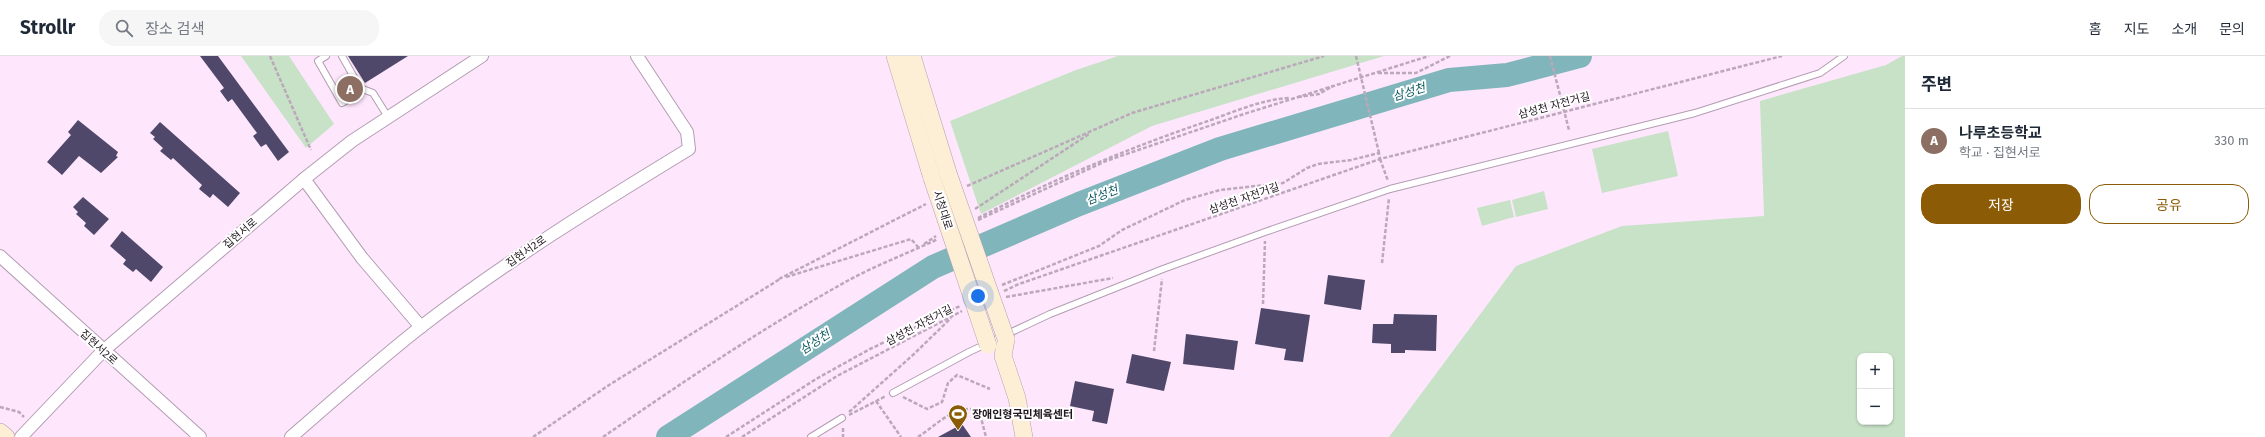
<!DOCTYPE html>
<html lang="ko">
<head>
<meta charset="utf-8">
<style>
	:root { --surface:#fff; --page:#f6f6f7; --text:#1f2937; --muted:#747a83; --line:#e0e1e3; --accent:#8c5b05 }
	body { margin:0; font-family:"Fira Sans","Noto Sans KR",sans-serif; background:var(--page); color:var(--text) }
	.controls { position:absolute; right:12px; bottom:12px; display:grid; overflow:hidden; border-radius:8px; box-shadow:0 1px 3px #0004 }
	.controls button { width:36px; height:36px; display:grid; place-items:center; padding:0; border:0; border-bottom:1px solid var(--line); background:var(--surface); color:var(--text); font:20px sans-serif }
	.you { position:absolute; left:978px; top:240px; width:14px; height:14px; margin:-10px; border:3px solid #fff; border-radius:50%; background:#1a73e8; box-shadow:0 0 0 6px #1a73e833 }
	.badge { display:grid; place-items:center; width:26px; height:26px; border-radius:50%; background:var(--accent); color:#fff; font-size:13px; font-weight:700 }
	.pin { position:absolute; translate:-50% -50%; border:2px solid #fff; box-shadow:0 1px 4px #0006 }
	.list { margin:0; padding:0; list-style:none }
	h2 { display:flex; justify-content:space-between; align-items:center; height:52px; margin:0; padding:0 16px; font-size:17px }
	h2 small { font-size:13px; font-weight:400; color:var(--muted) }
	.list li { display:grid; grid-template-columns:26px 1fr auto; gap:12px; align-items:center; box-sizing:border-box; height:64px; padding:0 16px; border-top:1px solid var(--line) }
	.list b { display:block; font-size:15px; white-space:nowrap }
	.list p { margin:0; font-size:13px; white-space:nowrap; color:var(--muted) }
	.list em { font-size:13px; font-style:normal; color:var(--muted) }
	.actions { display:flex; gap:8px; padding:12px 16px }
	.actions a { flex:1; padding:9px 0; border:1px solid var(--accent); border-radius:16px; text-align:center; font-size:14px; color:var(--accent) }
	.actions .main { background:var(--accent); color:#fff }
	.icon { flex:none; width:22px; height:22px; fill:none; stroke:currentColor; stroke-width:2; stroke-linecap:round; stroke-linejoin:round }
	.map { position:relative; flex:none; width:1905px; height:381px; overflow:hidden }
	header { display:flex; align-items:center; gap:24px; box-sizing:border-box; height:56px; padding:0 20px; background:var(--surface); border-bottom:1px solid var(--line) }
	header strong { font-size:19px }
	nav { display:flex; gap:22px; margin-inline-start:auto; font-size:14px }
	.search { width:280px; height:36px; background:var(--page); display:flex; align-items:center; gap:10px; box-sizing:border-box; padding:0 14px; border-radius:16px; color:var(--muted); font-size:15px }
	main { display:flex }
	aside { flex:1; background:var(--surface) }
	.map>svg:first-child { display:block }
</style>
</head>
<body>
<header>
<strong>Strollr</strong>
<div class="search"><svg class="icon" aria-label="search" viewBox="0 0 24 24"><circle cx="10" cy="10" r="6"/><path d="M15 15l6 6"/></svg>장소 검색</div>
<nav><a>홈</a><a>지도</a><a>소개</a><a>문의</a></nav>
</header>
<main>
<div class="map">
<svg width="1905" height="381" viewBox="0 0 1905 381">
	<rect width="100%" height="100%" fill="#fee7fd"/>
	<g fill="#c7e2c7" fill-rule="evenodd">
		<polygon points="241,0 289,0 334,68 306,92"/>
		<polygon points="1118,0 1384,0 1152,70 981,158 950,65 1076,14"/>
		<path d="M1902 0H1905V381H1389L1516 210 1622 170 1764 160 1760 45 1886 9ZM1860 300H1890V366H1860Z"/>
		<polygon points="1668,75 1678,120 1602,137 1592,93"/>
		<polygon points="1544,135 1548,153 1516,161 1512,144"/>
		<polygon points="1510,144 1514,161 1482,170 1477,152"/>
	</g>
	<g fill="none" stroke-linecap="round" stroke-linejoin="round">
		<polyline stroke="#80b6bb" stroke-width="24" points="668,381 933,211 1079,148 1220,93 1449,24 1507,19 1580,0"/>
	</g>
	<g fill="#50486a">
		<polygon points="200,0 218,0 289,96 278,105 266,88 261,91 253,80 257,77 232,43 228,46 220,35 224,32"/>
		<polygon points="348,0 408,0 365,27"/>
		<polygon points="78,64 118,96 116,100 118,101 101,117 79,100 62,119 47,106 71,79 68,76"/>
		<polygon points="160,66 240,137 228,151 213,138 210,142 199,133 202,129 173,102 171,104 160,95 163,92 153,83 155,81 150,77"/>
		<polygon points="83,141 109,163 94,179 84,170 86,167 76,158 78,156 73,151"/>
		<polygon points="122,175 163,211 151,226 136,213 133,216 123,208 126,204 110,190"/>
		<polygon points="1328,219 1365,224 1361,254 1324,248"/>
		<polygon points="1261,252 1310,259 1303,306 1284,304 1286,293 1255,288"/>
		<polygon points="1394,258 1437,259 1436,295 1405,294 1405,297 1391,297 1391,288 1372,287 1373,268 1393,268"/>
		<polygon points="1186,278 1238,285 1234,314 1183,308"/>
		<polygon points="1132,298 1171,306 1164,335 1126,327"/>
		<polygon points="1075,325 1114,333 1107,368 1092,365 1094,355 1070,350"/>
		<polygon points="962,368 971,381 938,381"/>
	</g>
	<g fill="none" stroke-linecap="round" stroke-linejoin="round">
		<g stroke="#b39db2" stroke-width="8">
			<g id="lane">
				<polyline points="326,0 318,5 342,47 358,38 360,32"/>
				<polyline points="342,0 360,32 373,37 388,61"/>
				<polyline points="893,337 969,296 1050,258 1163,213 1265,176 1390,133 1695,57 1820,17 1844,0"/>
				<polyline points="811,381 842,362"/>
			</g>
		</g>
		<g stroke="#b39db2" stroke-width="14">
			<g id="street">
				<polyline points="304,123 362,202 421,271"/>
				<polyline points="0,200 200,381"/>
				<polyline points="21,381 103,295 304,123 352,85 482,0"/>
				<path d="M291 381C334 344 377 305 422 270 508 204 597 149 689 93L687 76 637 0"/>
			</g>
		</g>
		<g stroke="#b39db2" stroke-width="18">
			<g id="secondary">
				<polyline points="895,0 932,122"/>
				<polyline points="912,0 948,117"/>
				<polyline points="1006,283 1003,300 1017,342 1024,381"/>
				<polyline points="0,376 6,381"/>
			</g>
		</g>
		<g stroke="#bba8ba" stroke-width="2.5" stroke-dasharray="4 2" stroke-linecap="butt">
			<polyline points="270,0 311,94"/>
			<polyline points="1356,0 1379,97"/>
			<polyline points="1378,17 1416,17 1450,0"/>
			<polyline points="1298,41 1319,38 1333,30"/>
			<polyline points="1380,103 1388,125"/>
			<polyline points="967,130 1132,57 1324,0"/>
			<polyline points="975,153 1089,78"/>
			<path d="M978 162C1052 124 1129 92 1208 65 1234 56 1262 43 1290 42"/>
			<polyline points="978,164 1106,105 1244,58 1429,0"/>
			<polyline points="924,188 936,180"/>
			<polyline points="1382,207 1389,142"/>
			<polyline points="786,221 911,183 919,192"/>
			<polyline points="779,223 926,148"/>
			<polyline points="1002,229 1099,190 1122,174 1185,144 1220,134 1283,127 1307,112 1318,108 1351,104 1379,97 1380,103"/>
			<polyline points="1004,235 1019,228 1380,103 1782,0"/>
			<polyline points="1006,241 1113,222"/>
			<polyline points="1263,248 1265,185"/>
			<polyline points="1154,295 1162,223"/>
			<polyline points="903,341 927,353 942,346 948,327 957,319 990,333"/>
			<polyline points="876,345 901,381"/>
			<polyline points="0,351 19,356 24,361"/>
			<polyline points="849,356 914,298 951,262"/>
			<polyline points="849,359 886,340"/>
			<polyline points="843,372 843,381"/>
			<polyline points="533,381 609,329 780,223"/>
			<path d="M603 381C683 326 764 271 849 224 877 209 908 197 938 183"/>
			<polyline points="726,381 816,323 870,293 960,250"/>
			<polyline points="742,381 837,320 962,255"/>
			<path d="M918 381C934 371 955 348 976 354L981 362 986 381"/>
		</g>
		<use href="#lane" stroke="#fff" stroke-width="6"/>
		<use href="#street" stroke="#fff" stroke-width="12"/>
		<use href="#secondary" stroke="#fdeed6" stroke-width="17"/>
		<g stroke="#b39db2" stroke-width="18" stroke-linecap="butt">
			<g id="secondary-bridge">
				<polyline points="948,117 1006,283"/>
				<polyline points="932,122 988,289"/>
			</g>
		</g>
		<polyline stroke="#bba8ba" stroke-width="2.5" stroke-dasharray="4 2" stroke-linecap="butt" points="1550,0 1569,74"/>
		<use href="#secondary-bridge" stroke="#fdeed6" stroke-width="17"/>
	</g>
	<defs>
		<g id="stadium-pin" transform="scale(1)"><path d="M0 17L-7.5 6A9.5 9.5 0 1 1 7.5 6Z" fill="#8c5b05" stroke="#fff"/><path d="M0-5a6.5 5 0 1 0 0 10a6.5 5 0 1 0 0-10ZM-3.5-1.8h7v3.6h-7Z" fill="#fff"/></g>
	</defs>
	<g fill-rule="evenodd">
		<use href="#stadium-pin" x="958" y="358"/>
	</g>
	<g text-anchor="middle" stroke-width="4" stroke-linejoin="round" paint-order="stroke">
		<g font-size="11" fill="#20171f" stroke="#fff">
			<text transform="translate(1554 49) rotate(-15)" y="4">삼성천 자전거길</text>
			<text transform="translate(1244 142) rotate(-19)" y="4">삼성천 자전거길</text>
			<text transform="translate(943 154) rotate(72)" y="4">시청대로</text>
			<text transform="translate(240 177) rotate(-41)" y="4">집현서로</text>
			<text transform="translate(526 195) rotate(-35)" y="4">집현서2로</text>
			<text transform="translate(919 269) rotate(-28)" y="4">삼성천 자전거길</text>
			<text transform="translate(99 291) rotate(42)" y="4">집현서2로</text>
		</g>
		<g font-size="11" font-weight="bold" fill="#20171f" stroke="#fff" text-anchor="start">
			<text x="972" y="362">장애인형국민체육센터</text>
		</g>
		<g font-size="12" font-style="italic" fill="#0c5a60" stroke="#fff">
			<text transform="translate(1409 36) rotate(-17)" y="4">삼성천</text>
			<text transform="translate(1102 139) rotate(-21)" y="4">삼성천</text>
			<text transform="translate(815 286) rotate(-33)" y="4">삼성천</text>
		</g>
	</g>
</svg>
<div class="controls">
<button>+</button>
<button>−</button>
</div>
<div class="you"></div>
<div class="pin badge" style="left:350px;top:33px;background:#8d6e63">A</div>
</div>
<aside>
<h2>주변<small></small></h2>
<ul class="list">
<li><span class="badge" style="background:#8d6e63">A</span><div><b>나루초등학교</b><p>학교 · 집현서로</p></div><em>330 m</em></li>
</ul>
<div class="actions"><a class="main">저장</a><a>공유</a></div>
</aside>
</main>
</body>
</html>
